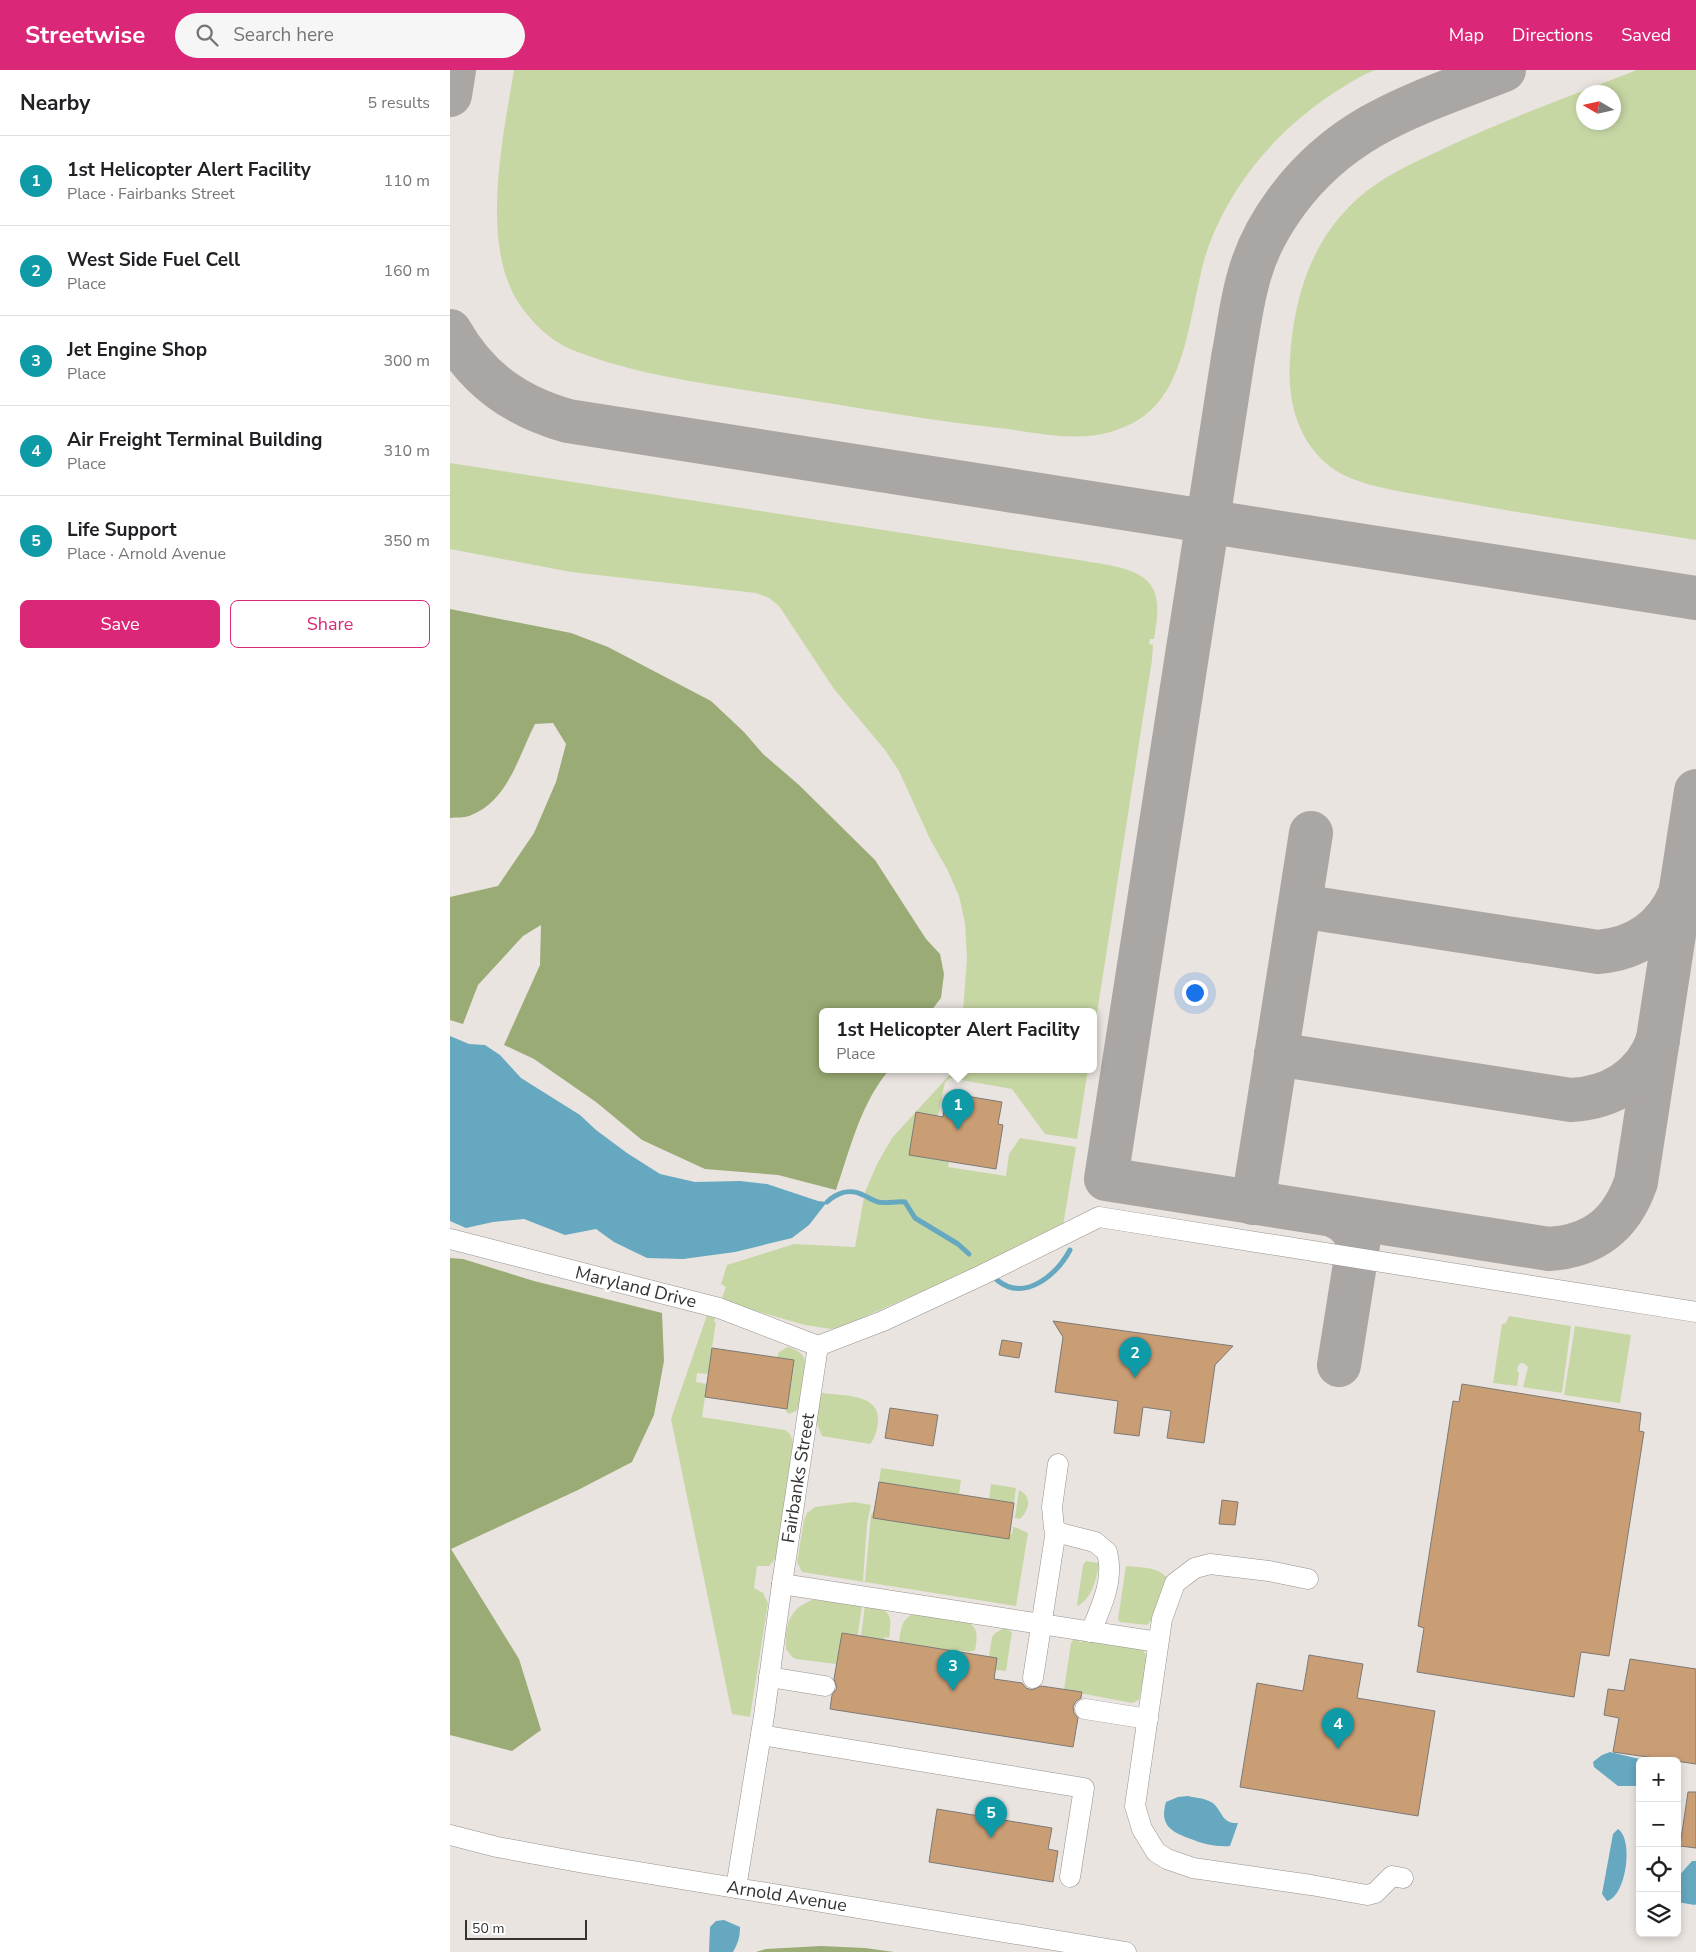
<!DOCTYPE html>
<html lang="en">
<head>
<meta charset="utf-8">
<style>
	:root { --surface:#fff; --page:#f6f6f6; --text:#202124; --muted:#757577; --line:#e0e0e0; --accent:#db2777 }
	body { margin:0; font-family:"Nunito Sans",sans-serif; background:var(--page); color:var(--text) }
	.controls { position:absolute; right:15px; bottom:15px; display:grid; overflow:hidden; border-radius:8px; box-shadow:0 2px 8px #0003 }
	.controls button { width:45px; height:45px; display:grid; place-items:center; padding:0; border:0; border-bottom:1px solid var(--line); background:var(--surface); color:var(--text); font:25px sans-serif }
	.compass { position:absolute; left:1126px; top:15px; width:45px; height:45px; border-radius:50%; background:var(--surface); box-shadow:0 2px 8px #0003; rotate:279deg }
	.scale { position:absolute; left:15px; bottom:12px; width:122px; box-sizing:border-box; padding-left:5px; border:2px solid #363432; border-top:0; font-size:14px; line-height:18px; white-space:nowrap; color:#363432; -webkit-text-stroke:4px #fff; paint-order:stroke }
	.you { position:absolute; left:744px; top:922px; width:18px; height:18px; margin:-12px; border:4px solid #fff; border-radius:50%; background:#1a73e8; box-shadow:0 0 0 8px #1a73e833 }
	.badge { display:grid; place-items:center; width:32px; height:32px; border-radius:50%; background:var(--accent); color:#fff; font-size:16px; font-weight:700 }
	.pin { position:absolute; translate:-50% -41px; filter:drop-shadow(0 1px 2px #0008) }
	.pin::after { content:''; position:absolute; top:26px; width:18px; height:15px; background:inherit; clip-path:polygon(0 0,100% 0,50% 100%) }
	.popup { position:absolute; left:369px; top:938px; width:278px; height:65px; box-sizing:border-box; display:grid; place-content:center; border-radius:8px; background:var(--surface); filter:drop-shadow(0 1px 4px #0005); font-size:16px; white-space:nowrap; color:var(--muted) }
	.popup b { font-size:19px; color:var(--text) }
	.popup::after { content:''; position:absolute; left:50%; top:100%; margin-left:-10px; border:10px solid transparent; border-top-color:var(--surface) }
	.list { margin:0; padding:0; list-style:none }
	h2 { display:flex; justify-content:space-between; align-items:center; height:65px; margin:0; padding:0 20px; font-size:21px }
	h2 small { font-size:16px; font-weight:400; color:var(--muted) }
	.list li { display:grid; grid-template-columns:32px 1fr auto; gap:15px; align-items:center; box-sizing:border-box; height:90px; padding:0 20px; border-top:1px solid var(--line) }
	.list b { display:block; font-size:19px; white-space:nowrap }
	.list p { margin:0; font-size:16px; white-space:nowrap; color:var(--muted) }
	.list em { font-size:16px; font-style:normal; color:var(--muted) }
	.actions { display:flex; gap:10px; padding:15px 20px }
	.actions a { flex:1; padding:11px 0; border:1px solid var(--accent); border-radius:8px; text-align:center; font-size:18px; color:var(--accent) }
	.actions .main { background:var(--accent); color:#fff }
	.icon { flex:none; width:28px; height:28px; fill:none; stroke:currentColor; stroke-width:2; stroke-linecap:round; stroke-linejoin:round }
	.map { position:relative; flex:none; width:1246px; height:1882px; overflow:hidden }
	header { display:flex; align-items:center; gap:30px; box-sizing:border-box; height:70px; padding:0 25px; background:var(--accent); color:#fff }
	header strong { font-size:24px }
	nav { display:flex; gap:28px; margin-inline-start:auto; font-size:18px }
	.search { width:350px; height:45px; background:var(--page); display:flex; align-items:center; gap:12px; box-sizing:border-box; padding:0 18px; border-radius:28px; color:var(--muted); font-size:19px }
	main { display:flex }
	aside { flex:1; background:var(--surface) }
	.map>svg:first-child { display:block }
</style>
</head>
<body>
<header>
<strong>Streetwise</strong>
<div class="search"><svg class="icon" aria-label="search" viewBox="0 0 24 24"><circle cx="10" cy="10" r="6"/><path d="M15 15l6 6"/></svg>Search here</div>
<nav><a>Map</a><a>Directions</a><a>Saved</a></nav>
</header>
<main>
<aside>
<h2>Nearby<small>5 results</small></h2>
<ul class="list">
<li><span class="badge" style="background:#0f9aa8">1</span><div><b>1st Helicopter Alert Facility</b><p>Place · Fairbanks Street</p></div><em>110 m</em></li>
<li><span class="badge" style="background:#0f9aa8">2</span><div><b>West Side Fuel Cell</b><p>Place</p></div><em>160 m</em></li>
<li><span class="badge" style="background:#0f9aa8">3</span><div><b>Jet Engine Shop</b><p>Place</p></div><em>300 m</em></li>
<li><span class="badge" style="background:#0f9aa8">4</span><div><b>Air Freight Terminal Building</b><p>Place</p></div><em>310 m</em></li>
<li><span class="badge" style="background:#0f9aa8">5</span><div><b>Life Support</b><p>Place · Arnold Avenue</p></div><em>350 m</em></li>
</ul>
<div class="actions"><a class="main">Save</a><a>Share</a></div>
</aside>
<div class="map">
<svg width="1246" height="1882" viewBox="0 0 1246 1882">
	<rect width="100%" height="100%" fill="#e9e4e0"/>
	<g fill="#c7d7a4" fill-rule="evenodd">
		<path d="M64 0H925C912 5 901 12 890 19 831 56 784 109 759 175 740 227 741 312 694 346 679 357 656 365 638 366 612 368 584 363 558 359 521 355 483 350 446 344 395 336 345 328 294 320 238 311 179 302 125 281 103 273 83 254 70 235 29 176 53 67 64 0Z"/>
		<path d="M1187 0H1246V470C1163 457 1080 445 998 430 966 424 915 418 888 402 849 377 837 334 840 290 842 249 851 208 872 172 884 151 904 129 925 115 946 100 972 89 995 78 1057 49 1122 25 1187 0ZM1134 22H1164V52H1134Z"/>
		<path d="M0 393 635 491C659 496 700 497 706 527 709 541 706 556 704 569H700L699 574 703 575 702 590 643 969V941H513L517 889 515 853 509 826 498 801 480 769 449 701 435 680 384 619 329 536 319 528 306 523 121 502 0 479Z"/>
		<polygon points="505,999 638,999 627,1069 595,1064 562,1019 500,1008 495,1012 488,1046 466,1043 459,1085 499,1092 498,1097 556,1106 559,1084 570,1068 626,1077 613,1156 507,1206 389,1258 381,1259 355,1255 271,1231 276,1217 271,1214 277,1195 344,1174 405,1177 415,1122 427,1094 442,1068"/>
		<polygon points="257,1245 265,1248 264,1252 266,1252 258,1304 247,1303 246,1312 257,1314 252,1347 335,1360 340,1364 343,1372 326,1488 319,1496 307,1496 304,1518 313,1523 318,1533 300,1647 282,1644 221,1349"/>
		<polygon points="1059,1246 1121,1256 1112,1323 1073,1317 1078,1297 1075,1294 1071,1293 1068,1296 1067,1300 1069,1303 1067,1316 1043,1313 1052,1254 1056,1253"/>
		<polygon points="1125,1256 1181,1265 1170,1333 1114,1325"/>
		<path d="M338 1277C345 1279 354 1283 355 1292L349 1338 346 1341 339 1344 336 1341 344 1290 327 1288 329 1282Z"/>
		<path d="M372 1323C392 1326 431 1323 428 1352 427 1360 425 1369 420 1374L372 1366 366 1351 370 1324Z"/>
		<polygon points="431,1398 511,1410 509,1424 429,1412"/>
		<polygon points="541,1414 566,1418 564,1433 539,1429"/>
		<path d="M569 1420C583 1427 579 1440 570 1449L561 1447H565Z"/>
		<polygon points="404,1432 421,1435 417,1454 413,1511 415,1511 421,1445 424,1440 562,1464 563,1458 560,1456 567,1458 578,1463 566,1536 352,1502 347,1492 354,1450 357,1443 365,1437"/>
		<path d="M636 1491 649 1493C646 1510 643 1526 628 1536L627 1535 633 1495Z"/>
		<path d="M676 1496C690 1498 708 1496 717 1508L701 1551 697 1555 670 1552 668 1549Z"/>
		<path d="M369 1528 370 1531H373L374 1529 412 1535 408 1564 388 1585 386 1594 346 1589 342 1587 336 1579C335 1551 341 1535 369 1528Z"/>
		<path d="M415 1535C440 1540 443 1542 439 1568L435 1567 434 1570 411 1566Z"/>
		<path d="M463 1544 520 1553C529 1560 527 1569 525 1580L519 1582 509 1580V1582L449 1572C451 1560 451 1550 463 1544Z"/>
		<polygon points="555,1558 562,1562 556,1601 537,1599 542,1567 545,1563"/>
		<polygon points="629,1569 629,1572 632,1572 633,1570 693,1580 697,1587 689,1630 682,1633 614,1620 621,1573 623,1570"/>
	</g>
	<g fill="#9aab75">
		<path d="M0 539 121 563 158 577 261 631 294 662 313 684 349 715 425 790 476 869 490 884 494 904 491 928 481 941H373V999H440C411 1032 400 1079 386 1120L328 1105 255 1099 192 1070 146 1032 84 989 54 975 90 895 91 855 73 866 28 915 13 954 0 950V827L48 816 84 763 106 712 116 674 103 653 85 654C68 687 58 732 19 746 14 748 6 747 0 748Z"/>
		<polygon points="0,1188 13,1189 84,1211 212,1243 214,1291 204,1345 182,1392 128,1420 1,1479 69,1589 91,1660 62,1681 0,1665"/>
		<polygon points="371,1876 415,1878 444,1882 306,1882 316,1879"/>
	</g>
	<g fill="#65a8c0">
		<polygon points="0,966 19,974 35,975 50,985 71,1008 130,1045 146,1060 177,1083 210,1104 245,1112 290,1111 317,1114 368,1131 377,1132 359,1155 342,1168 285,1182 233,1189 197,1188 164,1172 146,1159 115,1165 74,1149 43,1152 16,1158 0,1151"/>
		<polygon points="1160,1682 1198,1691 1190,1691 1190,1716 1168,1716 1144,1697 1143,1692 1152,1685"/>
		<path d="M738 1726C746 1728 754 1728 761 1732 773 1739 770 1754 788 1753L780 1776C766 1777 753 1774 741 1769 722 1762 709 1756 716 1732L728 1727Z"/>
		<path d="M1168 1759C1184 1770 1176 1826 1157 1831L1152 1824 1163 1764Z"/>
		<polygon points="1242,1791 1246,1791 1246,1834 1245,1835 1227,1832 1227,1808"/>
		<path d="M274 1850 290 1857C290 1867 288 1873 283 1882H259L260 1857 266 1851Z"/>
	</g>
	<g fill="none" stroke-linecap="round" stroke-linejoin="round">
		<g stroke="#65a8c0" stroke-width="5">
			<path d="M377 1132C387 1123 400 1118 413 1125 418 1127 422 1130 428 1132 437 1134 446 1131 455 1132L465 1148 508 1174 519 1184"/>
			<path d="M547 1210C575 1233 607 1204 620 1180"/>
		</g>
		<g stroke="#aaa6a4" stroke-width="44">
			<path d="M1054 0C967 34 895 53 837 131 820 154 805 182 798 210 791 235 788 262 783 288L656 1109 1099 1179C1144 1176 1171 1155 1186 1112L1246 721"/>
			<polyline points="0,25 4,0"/>
			<path d="M0 261C27 309 65 336 118 351L1246 528"/>
			<path d="M850 836 1148 882C1186 879 1215 859 1230 824"/>
			<path d="M826 984 1121 1030C1160 1028 1194 1009 1208 970"/>
			<polyline points="803,1133 861,763"/>
			<path d="M886 1147C898 1152 906 1162 908 1175L889 1295"/>
		</g>
	</g>
	<g fill="#ca9e75" stroke="#7d7975">
		<polygon points="516,1026 552,1032 548,1054 553,1055 546,1099 459,1085 466,1042 493,1047 495,1036 513,1039"/>
		<polygon points="603,1251 783,1276 765,1295 754,1373 717,1368 721,1341 693,1337 689,1366 664,1363 668,1331 605,1322 613,1267"/>
		<polygon points="552,1270 572,1273 569,1288 549,1285"/>
		<polygon points="262,1278 344,1290 337,1339 255,1327"/>
		<polygon points="1012,1314 1191,1343 1189,1361 1194,1362 1159,1586 1131,1582 1124,1627 967,1602 974,1558 968,1556 1003,1331 1009,1332"/>
		<polygon points="440,1338 488,1345 483,1376 435,1368"/>
		<polygon points="429,1412 564,1433 559,1469 423,1448"/>
		<polygon points="772,1430 788,1432 785,1455 769,1454"/>
		<polygon points="392,1563 547,1588 544,1609 572,1613 576,1618 582,1620 591,1616 632,1622 631,1628 626,1631 623,1637 624,1643 628,1648 623,1677 380,1639 382,1625 387,1618 384,1609"/>
		<polygon points="859,1585 913,1594 907,1628 985,1641 968,1746 790,1717 807,1613 853,1621"/>
		<polygon points="1180,1589 1246,1599 1246,1694 1163,1682 1169,1648 1154,1645 1158,1619 1174,1621"/>
		<polygon points="1238,1722 1246,1722 1246,1778 1230,1776"/>
		<polygon points="487,1739 602,1758 598,1779 608,1781 603,1812 479,1792"/>
	</g>
	<g fill="none" stroke-linecap="round" stroke-linejoin="round">
		<g stroke="#96918d" stroke-width="21">
			<g id="minor">
				<polyline points="0,1169 269,1238 368,1276"/>
				<path d="M608 1394 602 1437 604 1458 610 1463 645 1472 657 1482C658 1488 660 1495 659 1501 659 1522 648 1543 641 1562"/>
				<polyline points="858,1509 819,1501 760,1494 745,1498 725,1513 712,1549 685,1736 692,1759 706,1782 717,1789 743,1798 861,1815 917,1825 925,1823 942,1806 953,1808"/>
				<polyline points="332,1514 708,1572"/>
				<polyline points="319,1607 375,1616"/>
				<polyline points="583,1608 606,1460"/>
				<polyline points="635,1639 698,1649"/>
				<polyline points="311,1665 634,1718 620,1807"/>
				<polyline points="0,1765 47,1777 134,1793 676,1882"/>
				<polyline points="286,1818 314,1646 332,1514 368,1276 433,1251 532,1205 649,1147 1246,1242"/>
			</g>
		</g>
		<use href="#minor" stroke="#fff" stroke-width="20"/>
	</g>
	<g text-anchor="middle" stroke-width="5" stroke-linejoin="round" paint-order="stroke">
		<g font-size="18" fill="#363432" stroke="#fff">
			<text transform="translate(186 1217) rotate(14)" y="6">Maryland Drive</text>
			<text transform="translate(348 1408) rotate(-81)" y="6">Fairbanks Street</text>
			<text transform="translate(337 1826) rotate(9)" y="6">Arnold Avenue</text>
		</g>
	</g>
</svg>
<div class="controls">
<button>+</button>
<button>−</button>
<button><svg class="icon" aria-label="locate" viewBox="0 0 24 24"><circle cx="12" cy="12" r="6"/><path d="M12 2v4M12 18v4M2 12h4M18 12h4"/></svg></button>
<button><svg class="icon" aria-label="layers" viewBox="0 0 24 24"><path d="M12 4l9 5-9 5-9-5zM3 14l9 5 9-5"/></svg></button>
</div>
<svg class="compass" viewBox="-18 -18 36 36"><path d="M0-13l5 13h-10z" fill="#e53935"/><path d="M0 13l5-13h-10z" fill="#757577"/></svg>
<div class="scale">50 m</div>
<div class="you"></div>
<div class="pin badge" style="left:508px;top:1060px;background:#0f9aa8">1</div>
<div class="popup"><b>1st Helicopter Alert Facility</b>Place</div>
<div class="pin badge" style="left:685px;top:1308px;background:#0f9aa8">2</div>
<div class="pin badge" style="left:503px;top:1621px;background:#0f9aa8">3</div>
<div class="pin badge" style="left:888px;top:1679px;background:#0f9aa8">4</div>
<div class="pin badge" style="left:541px;top:1768px;background:#0f9aa8">5</div>
</div>
</main>
</body>
</html>
